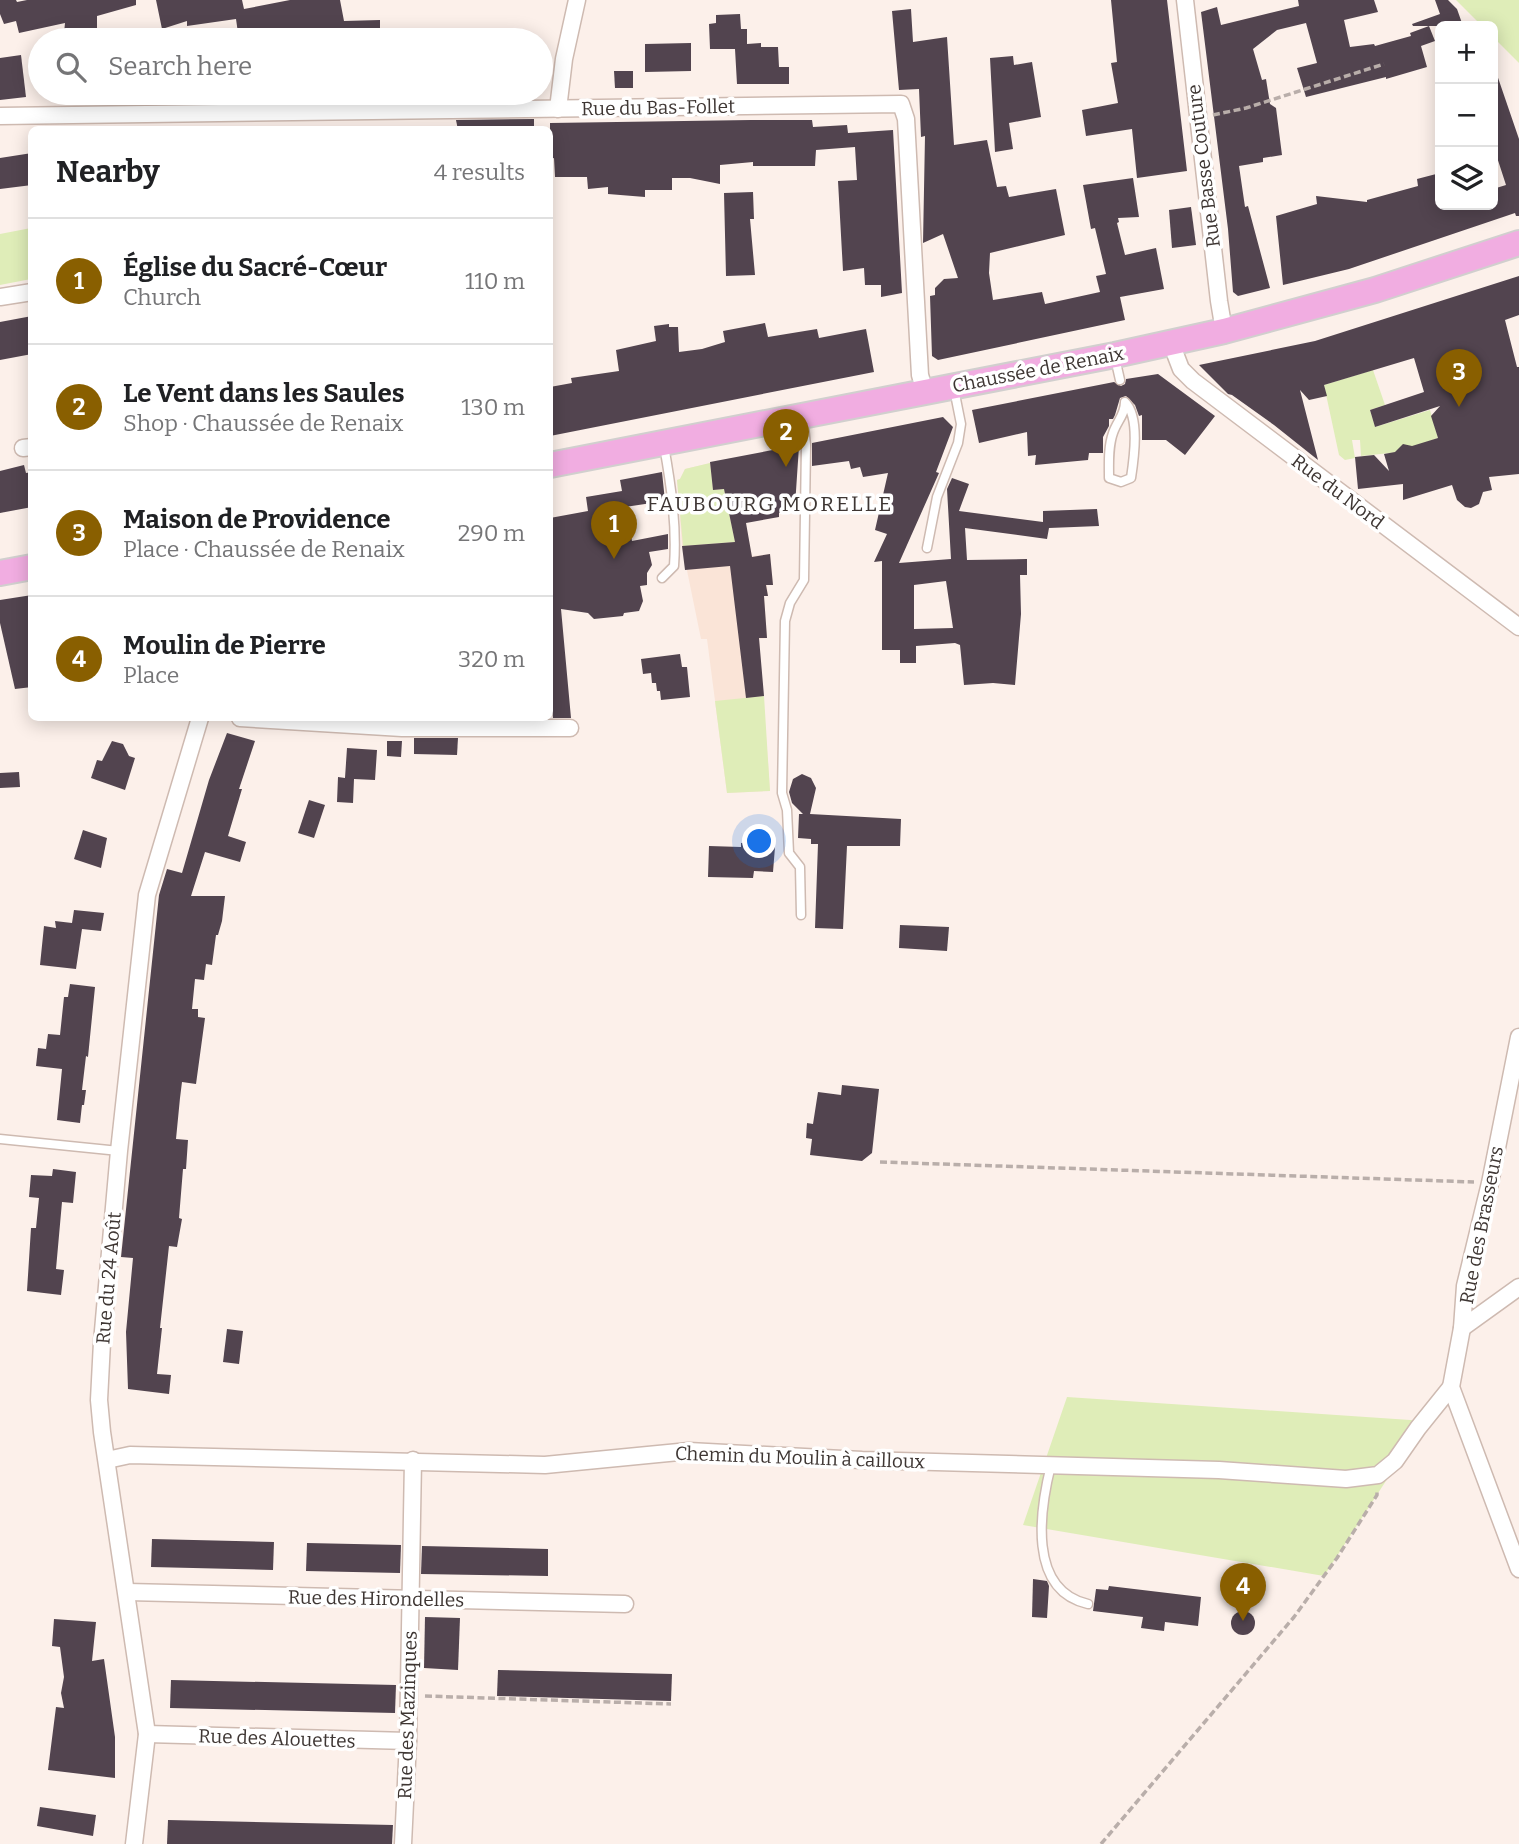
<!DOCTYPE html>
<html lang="en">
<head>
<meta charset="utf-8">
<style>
	:root { --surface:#fff; --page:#f6f6f6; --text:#202124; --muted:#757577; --line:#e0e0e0; --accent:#895f00 }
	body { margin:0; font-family:Bitter,serif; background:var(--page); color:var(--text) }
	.controls { position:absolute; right:21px; top:21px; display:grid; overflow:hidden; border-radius:10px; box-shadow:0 4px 18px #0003 }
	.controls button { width:63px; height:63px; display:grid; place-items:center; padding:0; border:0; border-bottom:2px solid var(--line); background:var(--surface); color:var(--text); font:35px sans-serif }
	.you { position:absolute; left:760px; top:842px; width:24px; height:24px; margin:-18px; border:5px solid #fff; border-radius:50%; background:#1a73e8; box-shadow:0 0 0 10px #1a73e833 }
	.badge { display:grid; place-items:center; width:46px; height:46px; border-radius:50%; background:var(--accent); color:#fff; font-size:23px; font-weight:700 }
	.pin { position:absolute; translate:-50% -58px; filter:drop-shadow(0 2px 4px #0008) }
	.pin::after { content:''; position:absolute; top:37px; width:24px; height:21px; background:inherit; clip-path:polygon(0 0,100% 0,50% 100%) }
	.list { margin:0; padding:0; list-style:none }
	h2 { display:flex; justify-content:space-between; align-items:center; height:91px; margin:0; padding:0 28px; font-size:30px }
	h2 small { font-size:23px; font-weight:400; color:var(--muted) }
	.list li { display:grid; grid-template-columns:46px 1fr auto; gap:21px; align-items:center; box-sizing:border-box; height:126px; padding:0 28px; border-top:2px solid var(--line) }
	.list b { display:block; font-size:26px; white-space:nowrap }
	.list p { margin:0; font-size:23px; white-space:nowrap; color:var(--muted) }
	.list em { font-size:23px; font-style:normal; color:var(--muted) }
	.icon { flex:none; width:38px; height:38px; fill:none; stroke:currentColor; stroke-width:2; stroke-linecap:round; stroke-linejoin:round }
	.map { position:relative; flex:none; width:1519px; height:1844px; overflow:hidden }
	.search { position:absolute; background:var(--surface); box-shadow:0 4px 18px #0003; left:28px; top:28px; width:525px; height:77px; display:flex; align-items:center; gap:18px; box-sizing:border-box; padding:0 24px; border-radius:38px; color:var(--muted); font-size:26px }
	.panel { position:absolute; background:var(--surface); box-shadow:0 4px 18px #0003; left:28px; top:126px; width:525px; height:595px; border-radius:10px }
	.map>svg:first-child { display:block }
</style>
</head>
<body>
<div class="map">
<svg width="1519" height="1844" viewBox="0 0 1519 1844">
	<rect width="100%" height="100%" fill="#fcf0ea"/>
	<polygon fill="#fae4d7" points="732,458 752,556 770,554 773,585 767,585 768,596 764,596 767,638 759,639 770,791 727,793 707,639 701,639 682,546 677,480 680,479 685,469"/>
	<g fill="#dfedb8">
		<polygon points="1456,0 1519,0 1519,63 1493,37 1493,26 1482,26"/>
		<polygon points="31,228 31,279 0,285 0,234"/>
		<polygon points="1373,370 1385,405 1370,410 1375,427 1430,410 1438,438 1400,452 1361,456 1360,440 1352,440 1355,458 1345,460 1339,455 1324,385"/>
		<polygon points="710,463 713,490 724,489 735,542 683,546 677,480 680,479 685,469"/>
		<polygon points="764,696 770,791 727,793 715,701"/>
		<polygon points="1067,1397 1425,1421 1324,1576 1023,1525"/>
	</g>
	<g fill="#52444f" fill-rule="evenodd">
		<polygon points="0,0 16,0 17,2 27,0 136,0 136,5 97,16 97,33 64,33 65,23 19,33 16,21 4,24 0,14"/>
		<polygon points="156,0 242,0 244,9 290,0 340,0 344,21 380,20 380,40 239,40 236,19 187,26 187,21 162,29"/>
		<polygon points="1111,0 1167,0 1187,171 1137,178 1132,129 1086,136 1082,110 1118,103 1111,63 1117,62"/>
		<polygon points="1298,0 1374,0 1378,12 1344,20 1350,47 1374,44 1375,46 1411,36 1410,33 1429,26 1413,26 1412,24 1440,14 1435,0 1448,0 1457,9 1463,26 1429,26 1435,41 1421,46 1427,67 1386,79 1386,77 1306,97 1297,68 1317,63 1306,23 1277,30 1253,49 1262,80 1266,79 1270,104 1276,108 1282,155 1263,158 1263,162 1239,166 1245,207 1248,206 1270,288 1238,296 1233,292 1228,229 1201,12 1217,7 1221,25 1299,6"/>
		<polygon points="911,9 913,42 947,37 954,145 987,140 997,187 1006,186 1009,197 1056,189 1065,235 990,253 989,273 993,300 1042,292 1045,304 1100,292 1096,276 1106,274 1095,228 1091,229 1083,185 1133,178 1139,217 1118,218 1119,222 1117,223 1125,255 1156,248 1164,289 1120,297 1125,320 938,360 932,356 930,296 935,295 935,288 944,279 958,278 943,234 923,243 925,136 921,137 919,89 899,90 892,11"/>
		<polygon points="740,14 741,29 747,29 747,44 761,43 761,47 778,47 779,67 789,67 789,84 737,84 735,49 710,49 709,24 716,23 716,15"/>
		<polygon points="691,43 691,71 645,72 645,44"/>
		<polygon points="21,55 26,97 0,100 0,58"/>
		<polygon points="1013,56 1014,65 1032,62 1041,117 1009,123 1013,149 995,152 990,58"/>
		<polygon points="1495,69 1519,139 1519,216 1516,216 1515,213 1349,269 1283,285 1276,216 1317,204 1316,196 1367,202 1367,200 1418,186 1417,179 1440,173 1440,205 1493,205 1493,189 1506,185 1494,148 1495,134 1498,133 1493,117 1493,70"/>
		<polygon points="614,71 633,71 633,88 615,88"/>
		<polygon points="450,93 534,93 534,98 451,99"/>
		<polygon points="534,119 534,130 458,130 456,120"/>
		<polygon points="751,120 812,120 813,127 847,125 848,133 893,130 902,293 881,297 881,285 865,285 864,268 843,271 838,181 857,180 855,147 816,150 815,166 753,166 753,162 720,165 720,184 690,178 672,178 672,190 645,190 645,197 608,194 608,187 588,189 587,177 555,177 554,158 550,159 550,123"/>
		<polygon points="32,153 32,185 0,189 0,158"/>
		<polygon points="753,192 754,219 750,219 755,275 726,276 724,193"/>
		<polygon points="1191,207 1196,245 1172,248 1169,210"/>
		<polygon points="1519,276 1519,315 1505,320 1517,367 1519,367 1519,474 1489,477 1492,490 1483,492 1479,504 1471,508 1465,507 1457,500 1452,485 1403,500 1403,484 1358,489 1355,457 1374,455 1389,471 1384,454 1395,452 1403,444 1412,446 1438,438 1431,416 1440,406 1375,427 1370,410 1424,392 1414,358 1324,385 1327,396 1309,400 1300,390 1318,460 1274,425 1232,395 1228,394 1199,365 1315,341"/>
		<polygon points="32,316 32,354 0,360 0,322"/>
		<polygon points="765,323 768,337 817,329 819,338 866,329 874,372 550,436 550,387 572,383 571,378 619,371 616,350 656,341 654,326 669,324 669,327 678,327 679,352 702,349 725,342 723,331"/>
		<polygon points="1158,374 1215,416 1185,455 1166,440 1142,440 1142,415 1139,416 1135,405 1126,396 1120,398 1115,415 1113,419 1109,419 1109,426 1103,437 1103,453 1089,453 1088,460 1035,465 1036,455 1028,456 1027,432 979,443 972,410 1114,382 1121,386 1125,384 1126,379"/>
		<path d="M943 417 953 427 936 472 939 473 899 563 951 559 947 489 952 478 969 484 959 511 1043 522V511L1097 509 1099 526 1049 528 1047 539 965 528 967 560 1027 559V575H1020L1021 614 1015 685 993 683 964 685 960 645 955 643 916 646V663H900V650H882V561L874 562 887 534 875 530 888 473 863 477 860 467 851 469 849 461 812 466V443ZM946 581 953 628 914 629V585Z"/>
		<polygon points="794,446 799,446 795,506 789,506 788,512 779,513 779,517 746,523 752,557 770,554 773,585 766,585 768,596 764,596 767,638 759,638 764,696 746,698 730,566 685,570 682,546 735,542 724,489 713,490 710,462"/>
		<polygon points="24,465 26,473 32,472 32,507 0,513 0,471"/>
		<polygon points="662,472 665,501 625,507 632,541 668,534 668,549 649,552 652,565 647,573 647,585 640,586 643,601 639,611 624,613 623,616 594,619 588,613 561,609 571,718 553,718 550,683 550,518 588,511 586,497 622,491 620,480"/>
		<polygon points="32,595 32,687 15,689 0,623 0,600"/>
		<polygon points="680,654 682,667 687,667 690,697 661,700 660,691 657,691 656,683 652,683 651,673 643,674 641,659"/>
		<polygon points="227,733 255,741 239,789 242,789 228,836 246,842 240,862 205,852 191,896 225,896 222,921 218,935 216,935 212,965 206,964 204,980 195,979 192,1009 198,1009 198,1017 205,1018 196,1084 182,1082 180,1098 176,1139 188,1140 186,1169 183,1169 179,1218 182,1219 177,1247 169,1246 160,1328 162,1328 157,1374 171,1375 169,1394 128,1389 126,1332 133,1258 121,1257 159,895 167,869 182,873 209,780"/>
		<polygon points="414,738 458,738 457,755 414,754"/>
		<polygon points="112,741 123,744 129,756 135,758 125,790 91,778 97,760 102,761"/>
		<polygon points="387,741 402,741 401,757 387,756"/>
		<polygon points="347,748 377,750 375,780 354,779 353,803 337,802 338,777 345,778"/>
		<polygon points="19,772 20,787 0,788 0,773"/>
		<polygon points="802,774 811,778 816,788 810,814 901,819 900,846 847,846 843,929 815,928 818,844 811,844 811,839 798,838 799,814 803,814 792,803 789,792 793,779"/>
		<polygon points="309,800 325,805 314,838 298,833"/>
		<polygon points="83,830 107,838 101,868 74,859"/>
		<polygon points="769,840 775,847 773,872 754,871 753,878 708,877 709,846 741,847 741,843"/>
		<polygon points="74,910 104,913 101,931 82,929 76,969 40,965 44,926 56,928 55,921 72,923"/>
		<polygon points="900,925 949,927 947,951 899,948"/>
		<polygon points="70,984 95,987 88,1057 86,1056 82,1090 86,1090 84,1105 82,1105 80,1123 57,1120 62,1069 36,1066 38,1048 46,1049 48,1034 60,1035 64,997 68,997"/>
		<polygon points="842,1085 879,1089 872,1153 862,1161 810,1155 812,1139 806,1138 807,1123 813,1124 818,1092 841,1095"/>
		<polygon points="53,1169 76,1172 73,1203 62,1202 56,1269 64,1270 61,1295 27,1291 31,1228 36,1228 39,1198 29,1197 31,1175 52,1176"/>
		<polygon points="227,1329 243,1331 239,1364 223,1362"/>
		<polygon points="152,1539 274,1542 273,1570 151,1567"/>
		<polygon points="307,1543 401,1545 400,1573 306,1571"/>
		<polygon points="422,1546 548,1549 548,1576 421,1574"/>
		<polygon points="1033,1579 1047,1581 1049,1586 1047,1618 1032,1617"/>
		<polygon points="1109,1586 1201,1597 1198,1626 1165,1622 1164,1631 1141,1628 1143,1617 1093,1611 1096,1589 1108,1590"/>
		<circle cx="1243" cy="1623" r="12"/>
		<polygon points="425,1617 460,1618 458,1670 424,1668"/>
		<polygon points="54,1619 96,1622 92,1661 104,1659 115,1737 115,1778 48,1770 56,1707 64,1708 61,1693 64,1677 60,1647 52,1646"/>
		<polygon points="498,1670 672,1674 671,1701 497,1696"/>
		<polygon points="171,1680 396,1685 395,1713 170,1708"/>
		<polygon points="40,1807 96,1815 93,1836 37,1826"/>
		<polygon points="168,1820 393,1825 392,1844 167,1844"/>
	</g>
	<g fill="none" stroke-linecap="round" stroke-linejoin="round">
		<g stroke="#cebab1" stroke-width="11">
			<g id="lane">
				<polyline points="1115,358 1120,380"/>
				<path d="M1125 402C1140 417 1134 458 1131 478L1121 482 1109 478C1109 463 1108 447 1113 433 1117 421 1125 415 1125 402Z"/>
				<polyline points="927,548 937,497 958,443 961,424 954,389"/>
				<path d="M662 578 674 566C677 526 671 485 664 446"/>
				<polyline points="801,915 800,867 789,853 787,810 782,793 785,621 790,603 804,580 806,445 803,418"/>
				<polyline points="0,1139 119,1151"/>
				<path d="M1051 1465C1040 1509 1027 1590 1088 1604"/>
			</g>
		</g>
		<g stroke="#cebab1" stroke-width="19">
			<g id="street">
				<polyline points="1185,0 1219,301 1224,331"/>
				<polyline points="558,109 564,59 577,0"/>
				<polyline points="0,116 901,104 906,119 920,375 925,392"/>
				<polyline points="0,297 32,292"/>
				<polyline points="1171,343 1181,369 1193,381 1519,627"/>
				<polyline points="23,448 32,447"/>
				<polyline points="240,718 402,728 570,728"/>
				<polyline points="1519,1037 1490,1183 1465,1286 1462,1328 1451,1387 1519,1569"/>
				<polyline points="1462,1328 1519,1287"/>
				<polyline points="107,1460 130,1455 545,1465 689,1451 862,1460 1219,1470 1346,1479 1378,1475 1395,1461 1418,1428 1451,1387"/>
				<polyline points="127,1592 625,1604"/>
				<polyline points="147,1734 408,1741"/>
				<polyline points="134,1844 147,1734 102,1432 99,1400 102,1342 119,1151 147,895 200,718"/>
				<polyline points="403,1844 408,1741 413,1460"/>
			</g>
		</g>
		<g stroke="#d1cfce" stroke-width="28">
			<g id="primary">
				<polyline points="550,465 1115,355 1224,331 1375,290 1519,243"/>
				<polyline points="0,573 32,567"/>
			</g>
		</g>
		<g stroke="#b9aeaa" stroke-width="3.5" stroke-dasharray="7 3.5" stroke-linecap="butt">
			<polyline points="1213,115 1246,108 1384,64"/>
			<polyline points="880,1162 1474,1182"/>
			<polyline points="425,1696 671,1704"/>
			<polyline points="1101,1844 1294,1617 1337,1558 1377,1495 1377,1491"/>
		</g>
		<use href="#lane" stroke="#fff" stroke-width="8"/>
		<use href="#street" stroke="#fff" stroke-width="16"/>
		<use href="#primary" stroke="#f1ade1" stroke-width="24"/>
	</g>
	<g text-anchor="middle" stroke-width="7" stroke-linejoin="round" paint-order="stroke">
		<g font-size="19" fill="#3e3633" stroke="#fff">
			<text transform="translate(658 107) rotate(-1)" y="7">Rue du Bas-Follet</text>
			<text transform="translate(1203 166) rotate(-97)" y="7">Rue Basse Couture</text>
			<text transform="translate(1038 369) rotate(-11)" y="7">Chaussée de Renaix</text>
			<text transform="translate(1338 491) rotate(37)" y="7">Rue du Nord</text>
			<text transform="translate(1481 1225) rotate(-79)" y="7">Rue des Brasseurs</text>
			<text transform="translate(108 1278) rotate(-85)" y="7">Rue du 24 Août</text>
			<text transform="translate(800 1457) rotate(2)" y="7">Chemin du Moulin à cailloux</text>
			<text transform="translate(376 1598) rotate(1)" y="7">Rue des Hirondelles</text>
			<text transform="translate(407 1715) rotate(-88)" y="7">Rue des Mazinques</text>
			<text transform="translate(277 1738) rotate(2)" y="7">Rue des Alouettes</text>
		</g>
		<g font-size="21" letter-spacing="2" fill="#3e3633" stroke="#fff">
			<text x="770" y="511">FAUBOURG MORELLE</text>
		</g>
	</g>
</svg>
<div class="controls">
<button>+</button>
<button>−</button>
<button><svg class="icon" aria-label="layers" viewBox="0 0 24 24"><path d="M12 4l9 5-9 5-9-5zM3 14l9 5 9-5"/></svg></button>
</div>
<div class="you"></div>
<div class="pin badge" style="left:614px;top:559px">1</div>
<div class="pin badge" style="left:786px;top:467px">2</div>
<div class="pin badge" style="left:1459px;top:407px">3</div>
<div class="pin badge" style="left:1243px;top:1621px">4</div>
<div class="search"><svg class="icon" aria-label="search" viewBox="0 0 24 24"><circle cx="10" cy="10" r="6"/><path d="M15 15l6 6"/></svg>Search here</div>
<section class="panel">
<h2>Nearby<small>4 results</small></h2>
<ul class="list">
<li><span class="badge">1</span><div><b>Église du Sacré-Cœur</b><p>Church</p></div><em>110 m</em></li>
<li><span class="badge">2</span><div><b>Le Vent dans les Saules</b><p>Shop · Chaussée de Renaix</p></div><em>130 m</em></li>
<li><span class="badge">3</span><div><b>Maison de Providence</b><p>Place · Chaussée de Renaix</p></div><em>290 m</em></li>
<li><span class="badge">4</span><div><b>Moulin de Pierre</b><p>Place</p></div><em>320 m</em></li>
</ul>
</section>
</div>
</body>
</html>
